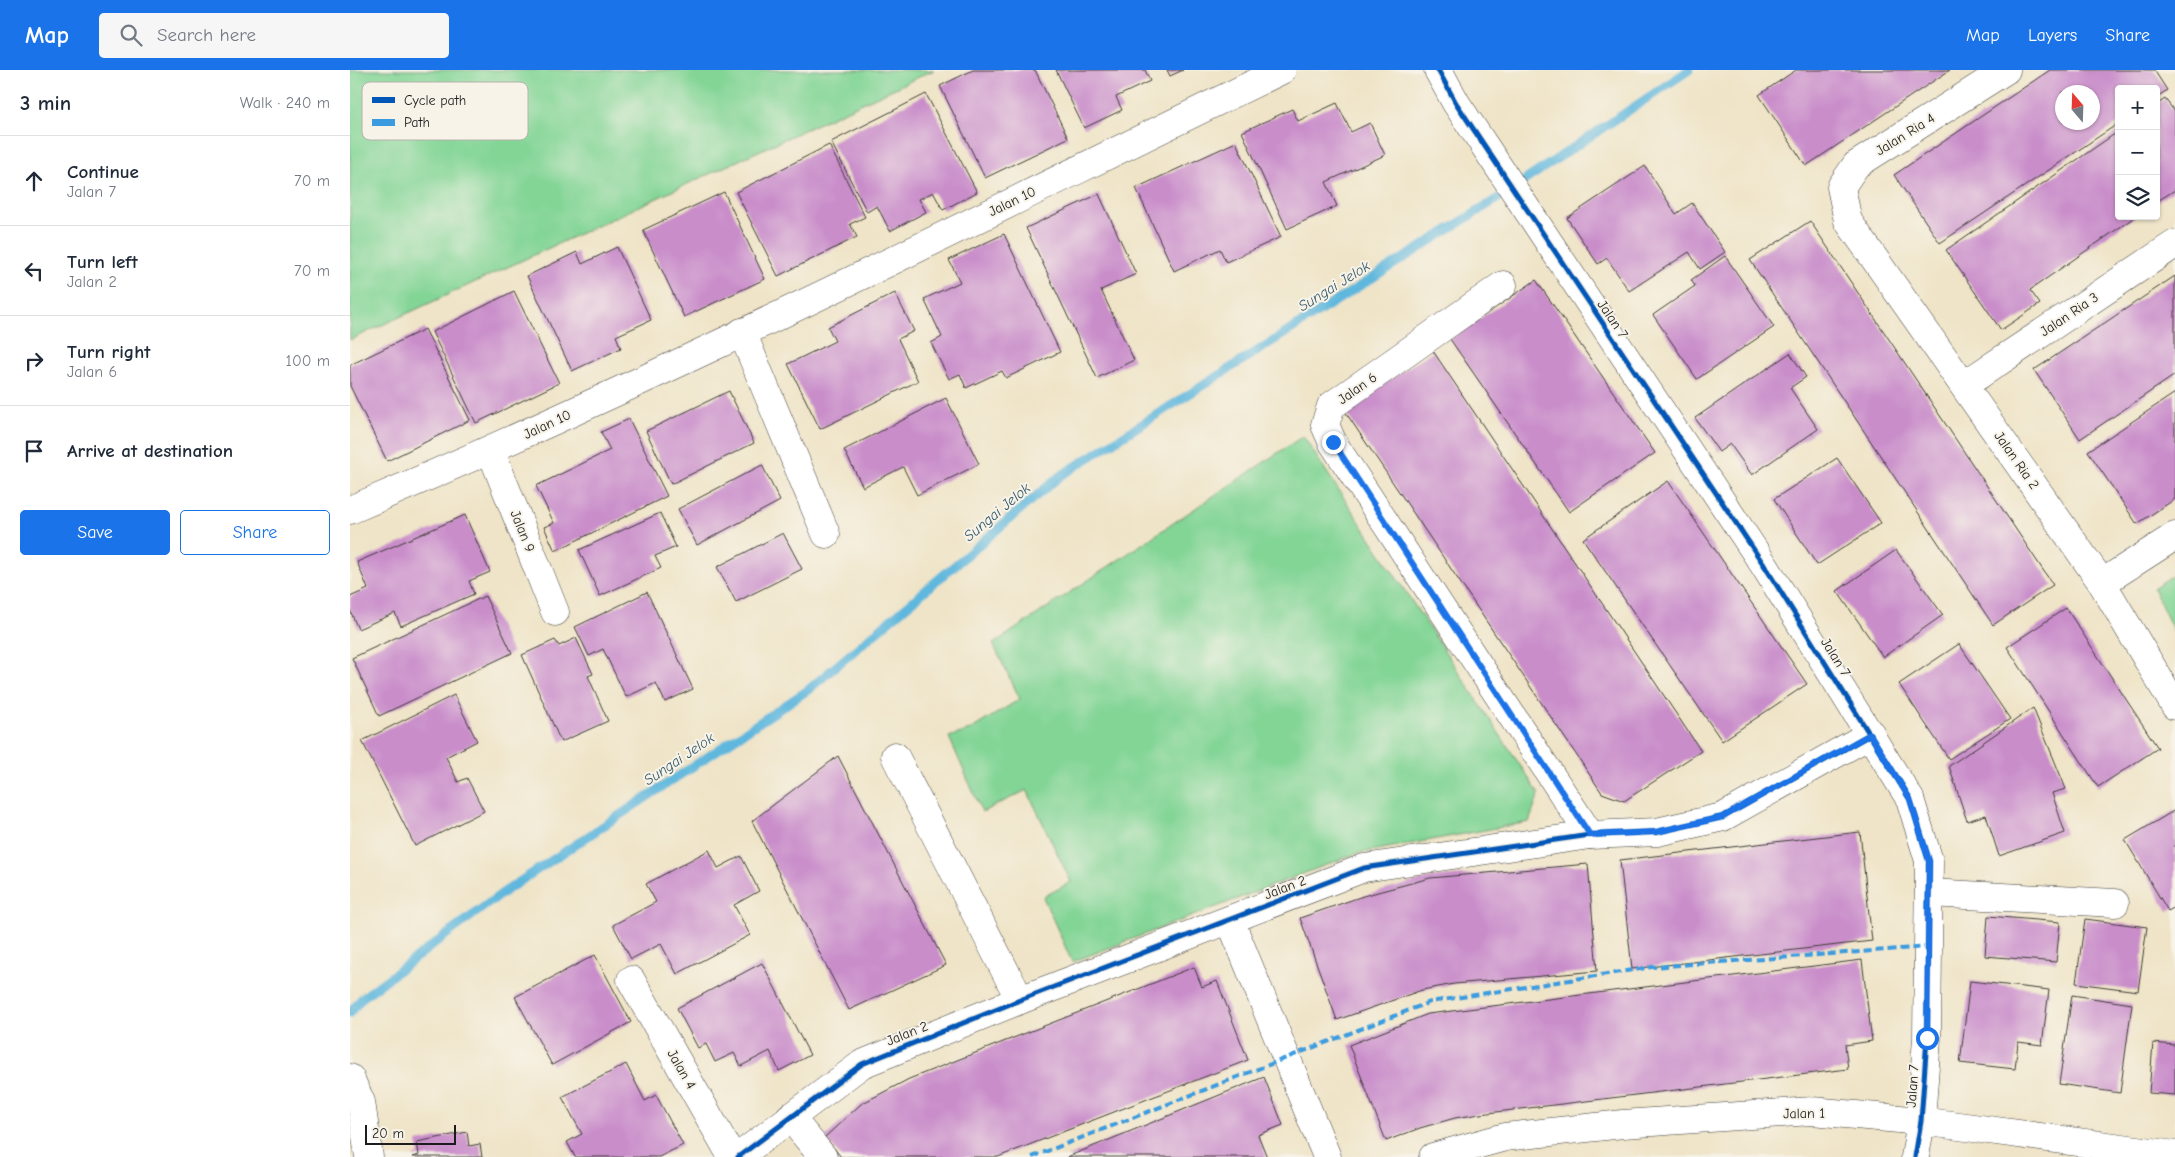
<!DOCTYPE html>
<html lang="en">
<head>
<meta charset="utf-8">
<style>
	:root { --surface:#fff; --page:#f6f6f7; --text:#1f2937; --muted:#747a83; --line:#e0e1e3; --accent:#1a73e8 }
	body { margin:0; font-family:"Comic Neue",sans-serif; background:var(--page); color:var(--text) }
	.controls { position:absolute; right:15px; top:15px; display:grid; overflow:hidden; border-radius:5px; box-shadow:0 1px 4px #0004 }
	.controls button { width:45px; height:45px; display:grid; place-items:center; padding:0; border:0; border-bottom:1px solid var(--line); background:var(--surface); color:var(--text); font:25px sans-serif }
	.compass { position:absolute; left:1705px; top:15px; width:45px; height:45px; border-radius:50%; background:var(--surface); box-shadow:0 1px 4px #0004; rotate:341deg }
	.scale { position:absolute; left:15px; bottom:12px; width:91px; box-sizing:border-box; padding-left:5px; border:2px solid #1c1c1c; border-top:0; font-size:14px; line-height:18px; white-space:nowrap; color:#1c1c1c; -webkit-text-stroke:4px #f7f3e8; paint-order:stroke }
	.stop { position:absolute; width:15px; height:15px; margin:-11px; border:4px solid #1a73e8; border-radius:50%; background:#fff }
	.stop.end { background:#1a73e8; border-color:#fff; box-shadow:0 1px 5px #0008 }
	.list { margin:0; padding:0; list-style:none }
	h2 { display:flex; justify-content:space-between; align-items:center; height:65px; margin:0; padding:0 20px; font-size:21px }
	h2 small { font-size:16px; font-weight:400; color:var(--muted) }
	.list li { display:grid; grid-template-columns:32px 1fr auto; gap:15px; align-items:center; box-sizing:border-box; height:90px; padding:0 20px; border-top:1px solid var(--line) }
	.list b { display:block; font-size:19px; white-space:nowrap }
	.list p { margin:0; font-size:16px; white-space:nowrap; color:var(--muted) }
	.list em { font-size:16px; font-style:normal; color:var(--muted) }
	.actions { display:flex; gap:10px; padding:15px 20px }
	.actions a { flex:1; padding:11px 0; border:1px solid var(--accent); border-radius:5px; text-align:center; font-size:18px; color:var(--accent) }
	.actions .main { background:var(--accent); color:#fff }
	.icon { flex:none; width:28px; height:28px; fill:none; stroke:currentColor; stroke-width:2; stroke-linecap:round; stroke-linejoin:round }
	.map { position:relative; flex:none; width:1825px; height:1087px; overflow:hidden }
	header { display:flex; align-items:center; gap:30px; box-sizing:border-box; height:70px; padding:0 25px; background:var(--accent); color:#fff }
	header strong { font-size:24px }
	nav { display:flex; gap:28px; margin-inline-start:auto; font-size:18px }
	.search { width:350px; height:45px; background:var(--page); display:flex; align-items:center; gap:12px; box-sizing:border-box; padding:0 18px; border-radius:5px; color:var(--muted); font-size:19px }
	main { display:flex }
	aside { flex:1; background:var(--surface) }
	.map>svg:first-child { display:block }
</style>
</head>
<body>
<header>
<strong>Map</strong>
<div class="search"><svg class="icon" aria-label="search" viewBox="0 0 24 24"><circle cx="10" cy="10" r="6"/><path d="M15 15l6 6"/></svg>Search here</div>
<nav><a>Map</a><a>Layers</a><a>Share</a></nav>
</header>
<main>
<aside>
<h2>3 min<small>Walk · 240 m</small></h2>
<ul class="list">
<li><svg class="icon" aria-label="ahead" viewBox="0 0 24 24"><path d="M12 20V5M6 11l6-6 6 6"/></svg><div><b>Continue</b><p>Jalan 7</p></div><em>70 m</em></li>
<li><svg class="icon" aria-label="left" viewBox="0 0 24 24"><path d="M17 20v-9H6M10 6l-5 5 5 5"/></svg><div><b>Turn left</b><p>Jalan 2</p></div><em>70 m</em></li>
<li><svg class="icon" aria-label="right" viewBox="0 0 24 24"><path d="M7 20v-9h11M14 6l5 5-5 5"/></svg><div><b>Turn right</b><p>Jalan 6</p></div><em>100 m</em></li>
<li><svg class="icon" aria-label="arrive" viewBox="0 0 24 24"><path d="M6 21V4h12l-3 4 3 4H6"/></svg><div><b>Arrive at destination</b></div></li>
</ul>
<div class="actions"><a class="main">Save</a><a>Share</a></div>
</aside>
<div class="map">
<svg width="1825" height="1087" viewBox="0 0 1825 1087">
	<rect width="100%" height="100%" fill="#f7f3e8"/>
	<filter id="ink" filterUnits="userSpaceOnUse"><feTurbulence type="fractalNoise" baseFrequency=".02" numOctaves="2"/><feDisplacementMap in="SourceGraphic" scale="10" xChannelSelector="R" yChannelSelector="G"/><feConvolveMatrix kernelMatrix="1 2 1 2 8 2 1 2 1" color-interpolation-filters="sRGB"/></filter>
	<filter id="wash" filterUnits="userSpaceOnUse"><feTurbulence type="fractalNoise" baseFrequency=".0096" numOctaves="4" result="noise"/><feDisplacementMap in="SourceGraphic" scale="20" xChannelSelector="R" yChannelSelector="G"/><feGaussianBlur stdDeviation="1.12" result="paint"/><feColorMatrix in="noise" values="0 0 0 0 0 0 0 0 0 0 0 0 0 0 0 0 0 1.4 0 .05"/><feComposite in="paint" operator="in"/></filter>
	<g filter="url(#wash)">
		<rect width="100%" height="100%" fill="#efe4c7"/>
		<g fill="#83d596" stroke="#507859">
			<polygon points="0,0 584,0 0,270"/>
			<polygon points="953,366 1189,724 1179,752 1005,784 722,892 693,827 721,812 677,720 632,742 599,667 620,660 670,629 643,574"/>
			<polygon points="1825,504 1825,564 1803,518"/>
		</g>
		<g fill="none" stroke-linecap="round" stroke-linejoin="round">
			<polyline stroke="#5fb7dd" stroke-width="9" points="0,943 12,928 151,824 458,620 710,406 1147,129 1339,0"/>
		</g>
		<g id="blocks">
			<g fill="#c98dca" fill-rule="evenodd">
				<polygon points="623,0 685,0 718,68 635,108 590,16"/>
				<polygon points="706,0 795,0 800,11 766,27 772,40 734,58"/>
				<polygon points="817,0 833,0 820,6"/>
				<polygon points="1446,0 1600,0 1456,96 1409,25"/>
				<path d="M1700 0H1804L1817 20 1806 28V19H1769V53L1590 173 1544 105ZM1712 22H1742V52H1712Z"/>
				<polygon points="576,24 627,122 593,140 583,122 569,129 576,142 540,161 527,136 517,142 481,72"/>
				<polygon points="1815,29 1825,42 1825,120 1806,132 1806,35"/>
				<polygon points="987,33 1001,62 1020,53 1035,85 976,112 987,136 937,159 892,62 942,39 948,51"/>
				<polygon points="1769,61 1769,146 1786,146 1680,220 1690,234 1651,260 1596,180"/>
				<polygon points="886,72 931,167 876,192 870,179 824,201 786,118"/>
				<polygon points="479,75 515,147 500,154 507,167 428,206 386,122"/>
				<polygon points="1295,96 1326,144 1342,133 1375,182 1350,199 1339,182 1279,221 1257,188 1248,194 1217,148"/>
				<polygon points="374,122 415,209 334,247 293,160"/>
				<polygon points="749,124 786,204 751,220 784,290 747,308 676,158"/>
				<polygon points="1460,151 1703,515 1643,555 1400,190"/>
				<polygon points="654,164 710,282 656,308 652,301 616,318 610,304 599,309 581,273 592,267 574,229 610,212 599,190"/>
				<polygon points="267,177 301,250 266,266 271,278 222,301 177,206 227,182 232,194"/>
				<polygon points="1375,186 1424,257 1347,309 1303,245 1345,216 1341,210"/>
				<polygon points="1825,206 1825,305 1730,369 1684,300"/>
				<polygon points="1186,210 1305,383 1219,442 1100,269"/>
				<polygon points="164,221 209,313 126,353 82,262"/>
				<polygon points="545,223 564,261 548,269 568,311 470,359 438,294 485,271 478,257"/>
				<polygon points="75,259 120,350 37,391 0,316 0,295"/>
				<polygon points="1083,281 1351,681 1274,731 1252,723 994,340"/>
				<polygon points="1440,283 1456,307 1440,318 1468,359 1402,405 1380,374 1369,382 1345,348"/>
				<polygon points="379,321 404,373 321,414 296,361"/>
				<polygon points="1825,323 1825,429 1787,454 1738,381"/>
				<polygon points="596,328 629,394 567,425 553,397 513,417 494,380"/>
				<polygon points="279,349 317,426 205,481 194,457 204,453 186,416 260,380 251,362"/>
				<polygon points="1487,388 1531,453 1467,495 1424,429"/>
				<polygon points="412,395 430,431 347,475 328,439"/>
				<polygon points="1318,411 1457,614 1372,671 1233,469"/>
				<polygon points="310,443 326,477 305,486 311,498 250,526 229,480"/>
				<polygon points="115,445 140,502 119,511 124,524 51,556 45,543 8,559 0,540 0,527 18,519 7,492"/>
				<polygon points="433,463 452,499 386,532 367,497"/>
				<polygon points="1546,480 1593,545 1533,587 1487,521"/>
				<polygon points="297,522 343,619 315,632 306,613 276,627 253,579 239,586 225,557"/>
				<polygon points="135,526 162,583 29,646 2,588"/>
				<polygon points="1716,538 1808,678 1748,717 1657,577"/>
				<polygon points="226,568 243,604 238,606 258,651 211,672 172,585 205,570 209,576"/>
				<polygon points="1609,574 1660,649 1599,689 1549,614"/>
				<polygon points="104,625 127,671 96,687 108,712 117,708 134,741 65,776 12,671"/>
				<polygon points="1683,638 1716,719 1702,723 1715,763 1649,786 1636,745 1617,751 1599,696"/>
				<polygon points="488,686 596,895 499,940 402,751"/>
				<polygon points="1825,740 1825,837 1818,841 1775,770"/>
				<polygon points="1510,762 1522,871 1282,899 1270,790"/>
				<polygon points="359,780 368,798 391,786 409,821 384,835 400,865 327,904 311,874 281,889 263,855 306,832 296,814"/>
				<polygon points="1238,794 1247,901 1104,914 1072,920 987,950 950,848 1013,826 1080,808"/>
				<polygon points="1638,846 1710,852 1706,892 1635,886"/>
				<polygon points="1735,849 1797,857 1788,921 1726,913"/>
				<polygon points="245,885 281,952 202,995 165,927"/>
				<polygon points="1512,890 1522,971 1495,975 1498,999 1130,1044 1105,1048 1070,1058 1036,1071 999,975 1078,944"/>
				<polygon points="412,893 460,985 429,1001 420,981 391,996 384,983 365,992 356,974 348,978 327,938"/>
				<polygon points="844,897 852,917 867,911 898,990 648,1087 491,1087 475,1067 511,1034 559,1009"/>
				<polygon points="1620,911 1699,920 1692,975 1668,972 1665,999 1610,993"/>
				<polygon points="1722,925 1782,934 1770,1023 1709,1014"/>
				<polygon points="1803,973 1825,975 1825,1025 1799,1023"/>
				<polygon points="276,994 295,1031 306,1025 333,1075 309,1087 225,1087 217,1072 232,1064 212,1027"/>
				<polygon points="914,1007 933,1055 908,1065 917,1087 717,1087"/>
				<polygon points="117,1062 119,1076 130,1074 132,1087 63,1087 69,1085 67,1072"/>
			</g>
		</g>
	</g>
	<g filter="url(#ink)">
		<use href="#blocks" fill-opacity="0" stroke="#3c3a36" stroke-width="1"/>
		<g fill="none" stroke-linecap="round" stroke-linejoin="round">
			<g stroke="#3c3a36" stroke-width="29">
				<g id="minor">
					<polyline points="1088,0 1106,33 1414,495 1560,729 1579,791 1577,968 1571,1051 1565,1087"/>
					<polyline points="1656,0 1506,95 1491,117 1498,151 1752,513 1825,636"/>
					<polyline points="1153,215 981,336 975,355 983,373 1240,765"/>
					<polyline points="392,262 476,464"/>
					<polyline points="1614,315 1825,174"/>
					<polyline points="141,381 205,542"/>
					<path d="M0 440C316 307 623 150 932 0"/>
					<polyline points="1752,513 1825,466"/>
					<polyline points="545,686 670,930"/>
					<polyline points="1579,823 1765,833"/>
					<polyline points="880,850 977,1087"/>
					<polyline points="281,910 382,1087"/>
					<polyline points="0,1008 11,1032 19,1087"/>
					<polyline points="440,1047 473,1087"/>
					<polyline points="388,1087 512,994 670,930 1014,798 1240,765 1307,762 1373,747 1521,664"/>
					<polyline points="1083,1087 1155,1067 1273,1054 1462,1041 1571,1051 1825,1085"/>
				</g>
			</g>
			<use href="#minor" stroke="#fff" stroke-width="28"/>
			<polyline stroke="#3c9bdf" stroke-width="4" stroke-dasharray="8 4" stroke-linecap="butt" points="682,1087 1080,932 1302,897 1578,877"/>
			<g stroke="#f7f3e8" stroke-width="8">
				<g id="cycleway">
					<polyline points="1088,0 1106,33 1414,495 1560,729 1579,791 1577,968 1571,1051 1565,1087"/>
					<polyline points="388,1087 512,994 670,930 1014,798 1240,765 1307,762 1373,747 1521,664"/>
				</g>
			</g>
			<use href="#cycleway" stroke="#0057b8" stroke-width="5"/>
		</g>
	</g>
	<g fill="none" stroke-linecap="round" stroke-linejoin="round" filter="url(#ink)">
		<polyline stroke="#1a73e8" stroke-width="6" points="983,372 1240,765 1306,762 1373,747 1520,664 1560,729 1579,791 1577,968"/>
	</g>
	<g text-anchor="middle" stroke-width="4" stroke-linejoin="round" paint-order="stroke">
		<g font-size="14" fill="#1c1c1c" stroke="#f7f3e8">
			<text transform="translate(1555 64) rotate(-32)" y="5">Jalan Ria 4</text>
			<text transform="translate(662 131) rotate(-26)" y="5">Jalan 10</text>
			<text transform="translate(1719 244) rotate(-34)" y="5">Jalan Ria 3</text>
			<text transform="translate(1263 249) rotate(56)" y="5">Jalan 7</text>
			<text transform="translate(1007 318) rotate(-35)" y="5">Jalan 6</text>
			<text transform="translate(197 354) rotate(-25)" y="5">Jalan 10</text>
			<text transform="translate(1667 390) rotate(55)" y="5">Jalan Ria 2</text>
			<text transform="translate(173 461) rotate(68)" y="5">Jalan 9</text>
			<text transform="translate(1486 587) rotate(58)" y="5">Jalan 7</text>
			<text transform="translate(935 817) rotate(-21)" y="5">Jalan 2</text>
			<text transform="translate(557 963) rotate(-22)" y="5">Jalan 2</text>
			<text transform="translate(332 999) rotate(60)" y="5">Jalan 4</text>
			<text transform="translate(1562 1016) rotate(-86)" y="5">Jalan 7</text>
			<text transform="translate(1454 1043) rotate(-1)" y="5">Jalan 1</text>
		</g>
		<g font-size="15" font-style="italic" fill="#375a69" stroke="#f7f3e8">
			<text transform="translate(984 216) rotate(-32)" y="5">Sungai Jelok</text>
			<text transform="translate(647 442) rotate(-40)" y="5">Sungai Jelok</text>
			<text transform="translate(329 689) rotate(-34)" y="5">Sungai Jelok</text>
		</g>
	</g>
	<rect x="12" y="12" width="166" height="58" rx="8" fill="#f7f3e8" stroke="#b5b2ab" stroke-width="1"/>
	<rect x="22" y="27" width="23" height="6" fill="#0057b8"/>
	<rect x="22" y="49" width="23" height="7" fill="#3c9bdf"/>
	<g font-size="14" fill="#1c1c1c">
		<text x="54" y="35">Cycle path</text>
		<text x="54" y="57">Path</text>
	</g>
</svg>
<div class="controls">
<button>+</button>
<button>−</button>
<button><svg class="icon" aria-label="layers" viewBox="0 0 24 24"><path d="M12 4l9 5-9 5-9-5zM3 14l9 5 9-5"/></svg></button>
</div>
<svg class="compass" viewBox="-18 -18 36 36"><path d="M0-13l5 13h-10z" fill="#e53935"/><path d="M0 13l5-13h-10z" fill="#747a83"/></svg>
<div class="scale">20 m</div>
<div class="stop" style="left:1577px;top:968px"></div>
<div class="stop end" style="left:983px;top:372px"></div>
</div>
</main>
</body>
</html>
